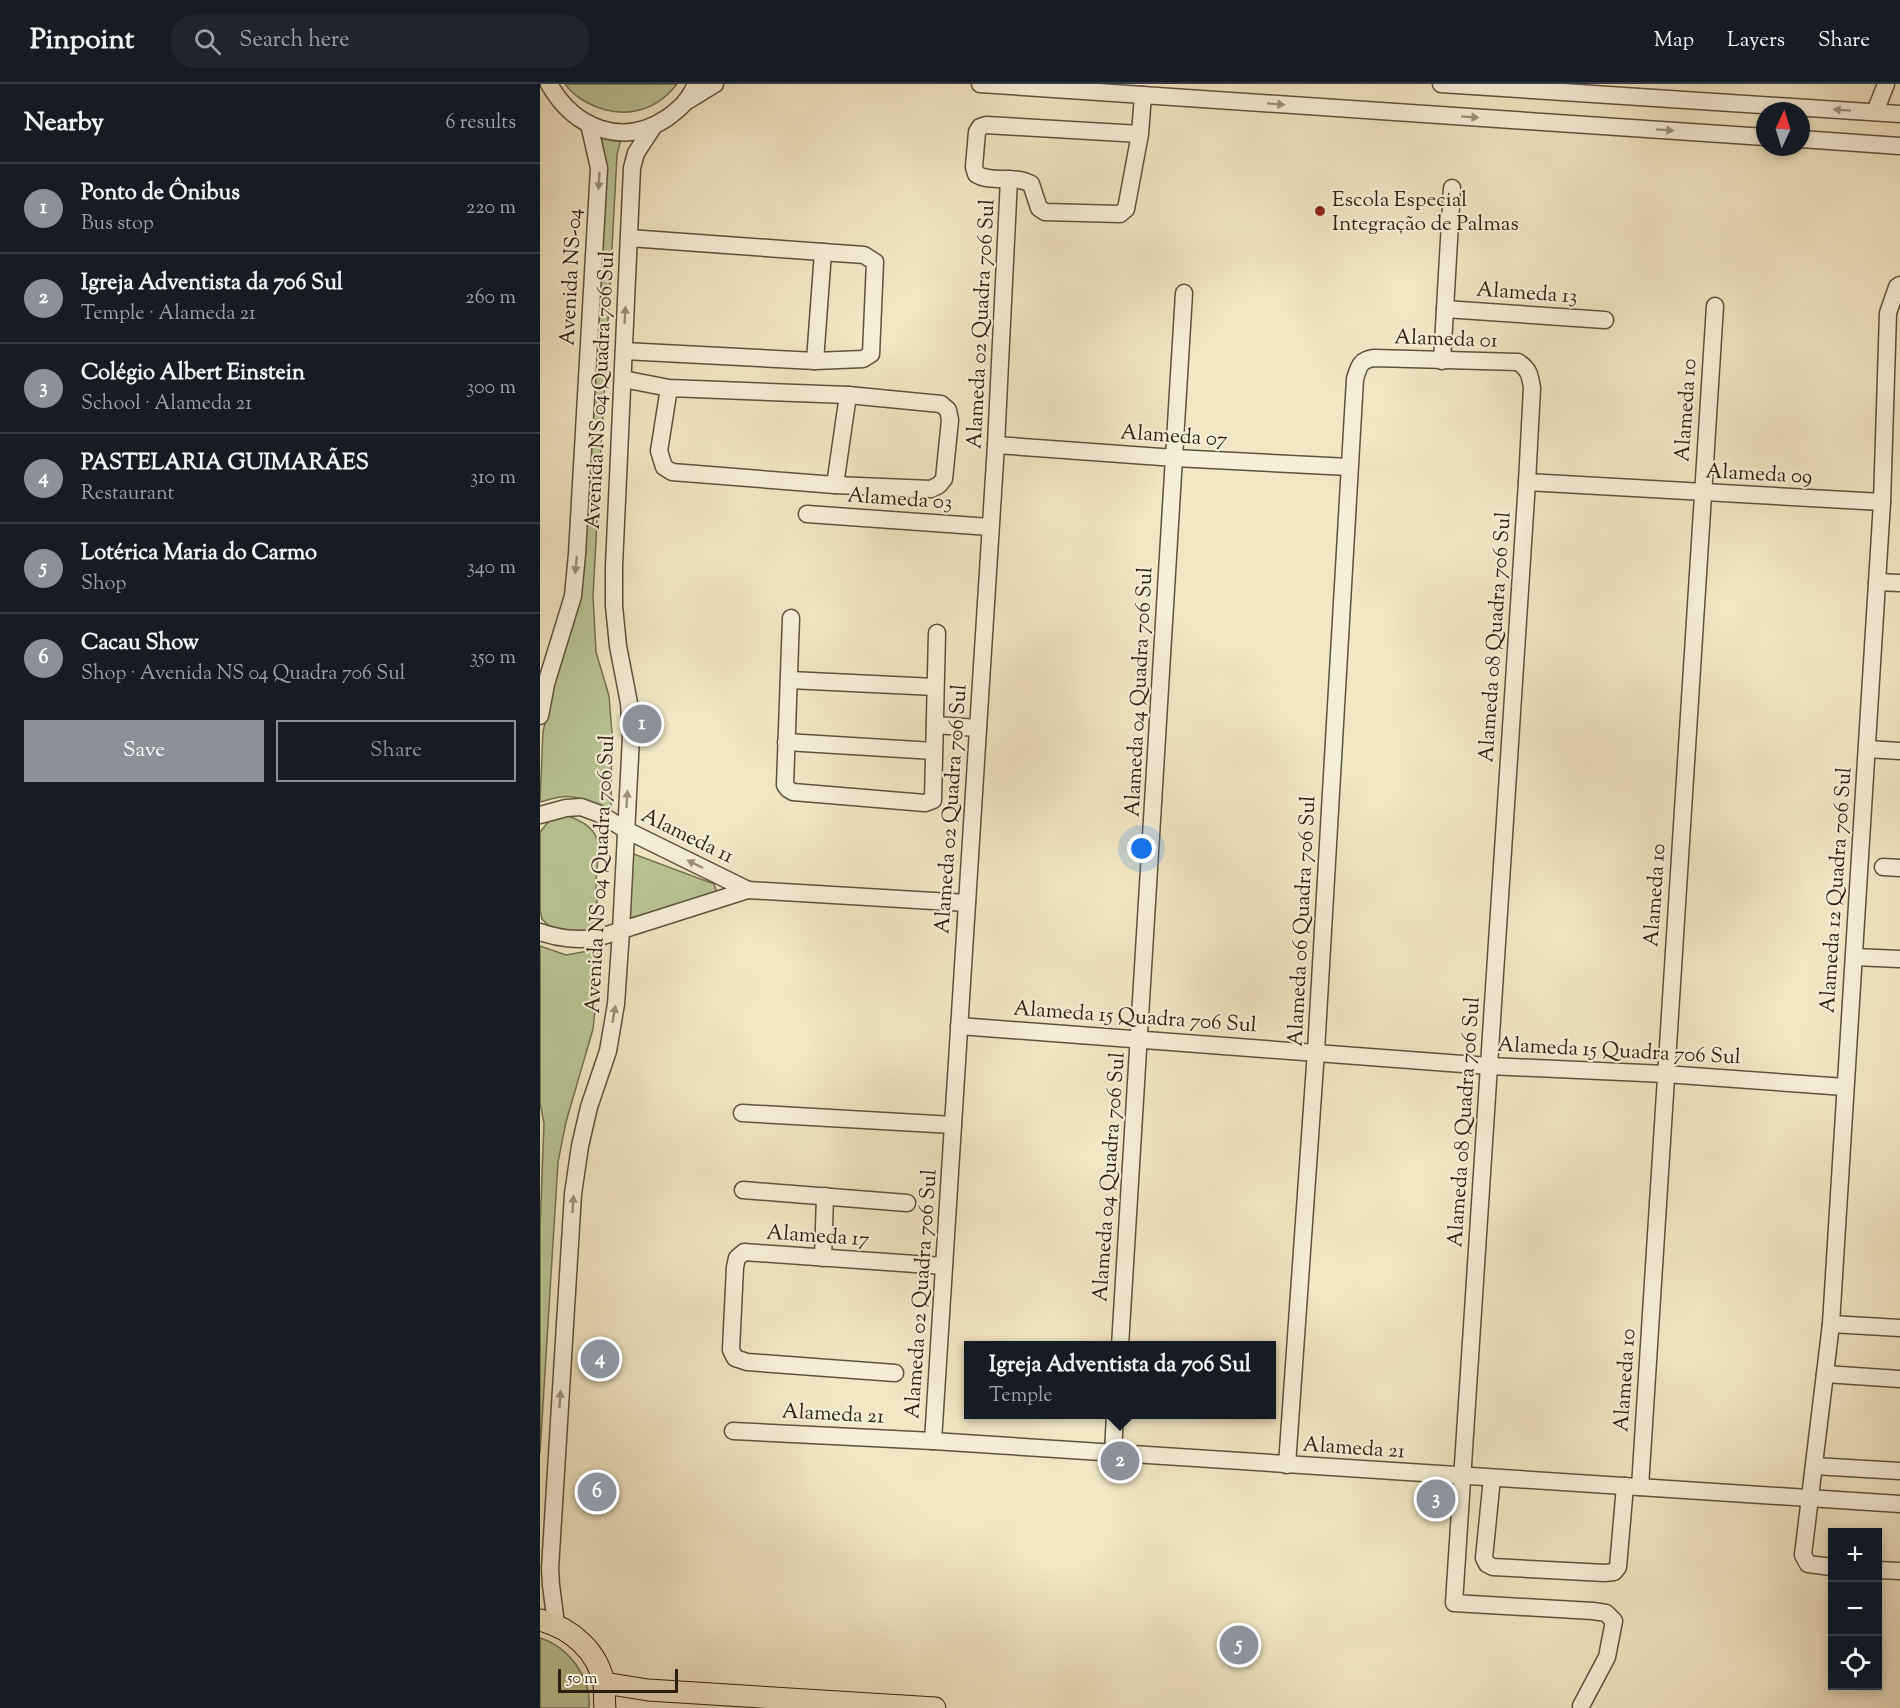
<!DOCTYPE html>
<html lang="en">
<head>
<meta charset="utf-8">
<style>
	:root { --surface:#171b24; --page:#20242c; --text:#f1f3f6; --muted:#9ea1a6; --line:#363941; --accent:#8c9099 }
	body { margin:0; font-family:"Sorts Mill Goudy",serif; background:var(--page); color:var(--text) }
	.controls { position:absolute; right:18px; bottom:18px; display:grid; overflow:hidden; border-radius:0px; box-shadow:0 3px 9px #0003 }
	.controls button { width:54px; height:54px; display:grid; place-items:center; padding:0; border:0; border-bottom:2px solid var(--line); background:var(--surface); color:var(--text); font:30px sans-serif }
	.compass { position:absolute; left:1216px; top:18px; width:54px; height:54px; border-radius:50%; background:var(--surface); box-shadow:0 3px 9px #0003; rotate:4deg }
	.scale { position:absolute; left:18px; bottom:15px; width:120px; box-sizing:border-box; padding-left:6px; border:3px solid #2e1f10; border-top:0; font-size:16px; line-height:21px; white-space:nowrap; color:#2e1f10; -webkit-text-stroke:4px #f6efd8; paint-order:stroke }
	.you { position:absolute; left:602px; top:765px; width:21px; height:21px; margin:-15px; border:4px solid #fff; border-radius:50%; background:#1a73e8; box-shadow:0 0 0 9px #1a73e833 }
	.badge { display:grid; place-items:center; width:39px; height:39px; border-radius:50%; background:var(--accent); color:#fff; font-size:20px; font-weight:700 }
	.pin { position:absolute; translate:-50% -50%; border:3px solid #fff; box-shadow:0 2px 6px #0006 }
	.popup { position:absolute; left:424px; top:1257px; width:312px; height:78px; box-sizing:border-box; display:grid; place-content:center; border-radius:0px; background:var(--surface); filter:drop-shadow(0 2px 4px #0005); font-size:20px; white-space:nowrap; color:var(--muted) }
	.popup b { font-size:22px; color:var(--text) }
	.popup::after { content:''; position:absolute; left:50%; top:100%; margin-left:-12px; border:12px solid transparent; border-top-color:var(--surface) }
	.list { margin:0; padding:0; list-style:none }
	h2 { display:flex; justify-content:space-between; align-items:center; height:78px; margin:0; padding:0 24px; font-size:26px }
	h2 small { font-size:20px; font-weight:400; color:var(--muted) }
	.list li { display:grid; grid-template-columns:39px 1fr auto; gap:18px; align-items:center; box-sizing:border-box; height:90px; padding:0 24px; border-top:2px solid var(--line) }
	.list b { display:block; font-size:22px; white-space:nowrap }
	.list p { margin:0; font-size:20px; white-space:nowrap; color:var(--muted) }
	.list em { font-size:20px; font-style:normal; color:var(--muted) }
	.actions { display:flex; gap:12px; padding:18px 24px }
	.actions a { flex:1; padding:14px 0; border:2px solid var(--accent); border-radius:0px; text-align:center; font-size:21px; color:var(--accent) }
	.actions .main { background:var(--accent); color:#fff }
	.icon { flex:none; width:33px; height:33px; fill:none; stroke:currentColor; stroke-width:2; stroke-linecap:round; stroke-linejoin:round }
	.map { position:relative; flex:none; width:1360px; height:1624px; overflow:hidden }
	header { display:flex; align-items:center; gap:36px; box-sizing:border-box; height:84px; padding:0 30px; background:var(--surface); border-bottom:2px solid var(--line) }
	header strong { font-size:28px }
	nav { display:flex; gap:33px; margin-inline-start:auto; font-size:21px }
	.search { width:420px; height:54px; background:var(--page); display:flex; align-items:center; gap:15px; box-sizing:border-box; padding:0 21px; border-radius:33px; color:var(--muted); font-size:22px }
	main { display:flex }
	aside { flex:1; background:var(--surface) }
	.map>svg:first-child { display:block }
</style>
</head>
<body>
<header>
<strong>Pinpoint</strong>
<div class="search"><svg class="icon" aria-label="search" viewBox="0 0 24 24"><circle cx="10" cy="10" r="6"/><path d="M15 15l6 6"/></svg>Search here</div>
<nav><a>Map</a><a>Layers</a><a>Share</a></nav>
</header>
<main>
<aside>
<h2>Nearby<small>6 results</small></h2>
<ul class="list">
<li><span class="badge">1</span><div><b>Ponto de Ônibus</b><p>Bus stop</p></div><em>220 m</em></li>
<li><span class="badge">2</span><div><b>Igreja Adventista da 706 Sul</b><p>Temple · Alameda 21</p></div><em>260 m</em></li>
<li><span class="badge">3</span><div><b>Colégio Albert Einstein</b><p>School · Alameda 21</p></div><em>300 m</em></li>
<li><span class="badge">4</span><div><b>PASTELARIA GUIMARÃES</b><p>Restaurant</p></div><em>310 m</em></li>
<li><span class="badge">5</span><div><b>Lotérica Maria do Carmo</b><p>Shop</p></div><em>340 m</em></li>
<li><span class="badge">6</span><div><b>Cacau Show</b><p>Shop · Avenida NS 04 Quadra 706 Sul</p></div><em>350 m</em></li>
</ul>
<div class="actions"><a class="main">Save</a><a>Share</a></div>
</aside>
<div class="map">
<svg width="1360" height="1624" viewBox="0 0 1360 1624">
	<rect width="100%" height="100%" fill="#f1e7c3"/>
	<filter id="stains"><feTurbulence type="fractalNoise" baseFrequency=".00333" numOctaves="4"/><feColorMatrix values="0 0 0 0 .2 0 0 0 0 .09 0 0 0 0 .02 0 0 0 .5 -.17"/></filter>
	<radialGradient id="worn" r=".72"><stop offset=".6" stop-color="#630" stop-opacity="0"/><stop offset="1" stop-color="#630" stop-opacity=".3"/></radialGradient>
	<g fill="#bac594" stroke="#747252" stroke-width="1.5">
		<path d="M25 0H137C114 30 79 36 46 18 39 14 30 7 25 0Z"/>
		<path d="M61 51 81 54 77 71 53 512 56 568 69 612 72 649 71 725C58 728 47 715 34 713 22 711 11 715 0 718L3 648 10 615 34 534 64 74Z"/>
		<path d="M28 732C72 747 55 770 56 806 56 816 59 825 59 835L47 847 15 848 2 835 0 826V748L10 736Z"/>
		<polygon points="91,769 174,800 176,806 173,813 87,835"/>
		<polygon points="0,862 26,871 59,865 61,867 53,945 26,1038 18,1078 0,1369 0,1145 4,1039 0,1019"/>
		<path d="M0 1554C28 1563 52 1593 49 1624H0Z"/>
	</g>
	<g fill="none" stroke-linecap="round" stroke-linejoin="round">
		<g stroke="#5f513d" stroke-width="19">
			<g id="minor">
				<path d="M9 0C34 44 82 64 127 34 141 24 149 16 156 0"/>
				<polyline points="440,0 1225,53"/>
				<polyline points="901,0 1360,30"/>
				<polyline points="149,16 175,0"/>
				<polyline points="1335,28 1346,0"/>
				<path d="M600 50 446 41 440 43 437 48 434 83 436 90C451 100 474 90 491 100L499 124 505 128 580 130 586 125 600 50 603 11"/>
				<polyline points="1261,55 1360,62"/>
				<polyline points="89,154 324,171 335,178 331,270 323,275 275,277"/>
				<polyline points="905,225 1065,236"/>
				<polyline points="84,267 275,277 283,168"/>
				<polyline points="902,277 912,104"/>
				<polyline points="83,295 129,304 308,311 401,320 408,326 410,336 404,395 399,401 391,405 295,401 132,388 124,383 119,367 129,304"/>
				<polyline points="456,361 635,374 809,383"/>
				<polyline points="987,398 1342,418"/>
				<polyline points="295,401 308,311"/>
				<polyline points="267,430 450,443"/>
				<polyline points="1337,498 1360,499"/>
				<polyline points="251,534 245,701 248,705 253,708 385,719 393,716 397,549"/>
				<polyline points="250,596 395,603"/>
				<polyline points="0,632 6,600 33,512 37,470 59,84 49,40"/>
				<polyline points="395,641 438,644"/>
				<polyline points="246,658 394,667"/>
				<polyline points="1327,665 1360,667"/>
				<polyline points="0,731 26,724 41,723 60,730 86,746 208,806"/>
				<polyline points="1343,783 1360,784"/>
				<path d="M0 848C20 855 36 856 57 854L208 806 427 819"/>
				<polyline points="1314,873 1360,875"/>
				<polyline points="419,942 949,982 1125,990 1305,1003"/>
				<polyline points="202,1029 413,1041"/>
				<polyline points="203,1106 367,1119"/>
				<polyline points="283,1174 285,1112"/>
				<polyline points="1291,1240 1360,1244"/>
				<polyline points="580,1262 644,209"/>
				<polyline points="355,1289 207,1278 195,1274 191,1266 195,1183 197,1174 204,1168 404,1182"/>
				<polyline points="1285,1290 1360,1295"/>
				<polyline points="193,1347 393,1357 1360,1420"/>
				<polyline points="393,1357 456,361 469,95"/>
				<polyline points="573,1369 575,1330"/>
				<path d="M747 1381 776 967 815 295C819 282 820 276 834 274L978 278C989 285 990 291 992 304L987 398 914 1519 1053 1527 1066 1529 1074 1537 1067 1573 1041 1622"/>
				<polyline points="1274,1382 1360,1387"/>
				<polyline points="952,1394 944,1474 947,1480 953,1483 1065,1489 1074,1488 1078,1483 1085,1402"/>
				<polyline points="1100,1403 1175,222"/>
				<polyline points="1292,1483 1268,1480 1263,1471 1291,1240 1342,418 1348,229 1357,203 1360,201"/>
				<polyline points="1338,1486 1360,1487"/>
				<polyline points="16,1540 11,1501 10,1485 33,1110 40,1062 49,1023 68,967 76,920 81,847 91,653 89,619 78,562 74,522 74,482 92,84 96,69 113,43"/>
			</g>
		</g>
		<g stroke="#2e1f10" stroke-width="23">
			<g id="major">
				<path d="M0 1536C31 1544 58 1567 64 1600 65 1608 64 1616 65 1624"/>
				<polyline points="64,1599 108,1606 395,1624"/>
			</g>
		</g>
		<use href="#minor" stroke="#f6efd8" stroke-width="16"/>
		<use href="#major" stroke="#f1e7c3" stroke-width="21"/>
	</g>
	<defs><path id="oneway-solid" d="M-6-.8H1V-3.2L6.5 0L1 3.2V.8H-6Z" transform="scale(1.5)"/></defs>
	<g fill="#9c917e">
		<use href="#oneway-solid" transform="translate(736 20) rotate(4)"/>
		<use href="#oneway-solid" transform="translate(1302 26) rotate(-176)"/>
		<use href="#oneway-solid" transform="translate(930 33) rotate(4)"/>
		<use href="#oneway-solid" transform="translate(1125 46) rotate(4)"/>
		<use href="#oneway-solid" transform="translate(59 97) rotate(93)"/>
		<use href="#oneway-solid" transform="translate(85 231) rotate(-87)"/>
		<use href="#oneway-solid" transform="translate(36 481) rotate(96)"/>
		<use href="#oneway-solid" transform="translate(87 715) rotate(-87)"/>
		<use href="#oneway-solid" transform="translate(155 780) rotate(-154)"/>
		<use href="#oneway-solid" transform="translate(74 930) rotate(-80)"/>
		<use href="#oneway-solid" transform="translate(33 1120) rotate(-86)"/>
		<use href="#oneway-solid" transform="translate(20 1315) rotate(-86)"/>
	</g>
	<circle fill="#8f2418" stroke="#f6efd8" stroke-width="2" cx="780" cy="127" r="6"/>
	<g text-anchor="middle" stroke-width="4.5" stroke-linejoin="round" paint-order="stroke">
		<g font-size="21" fill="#2e1f10" stroke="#f6efd8" text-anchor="start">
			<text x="792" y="122">Escola Especial<tspan x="792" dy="24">Integração de Palmas</tspan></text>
		</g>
		<g font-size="21" fill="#2e1f10" stroke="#f6efd8">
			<text transform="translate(30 193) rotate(-87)" y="7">Avenida NS-04</text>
			<text transform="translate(987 208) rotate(4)" y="7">Alameda 13</text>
			<text transform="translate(440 240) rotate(-87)" y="7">Alameda 02 Quadra 706 Sul</text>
			<text transform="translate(906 254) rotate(2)" y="7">Alameda 01</text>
			<text transform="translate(59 306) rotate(-87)" y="7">Avenida NS 04 Quadra 706 Sul</text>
			<text transform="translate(1145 326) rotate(-86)" y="7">Alameda 10</text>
			<text transform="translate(634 351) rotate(4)" y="7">Alameda 07</text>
			<text transform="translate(1219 389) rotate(3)" y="7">Alameda 09</text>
			<text transform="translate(360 414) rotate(4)" y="7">Alameda 03</text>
			<text transform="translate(954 553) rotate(-86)" y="7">Alameda 08 Quadra 706 Sul</text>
			<text transform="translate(598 608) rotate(-87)" y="7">Alameda 04 Quadra 706 Sul</text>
			<text transform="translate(410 725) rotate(-86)" y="7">Alameda 02 Quadra 706 Sul</text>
			<text transform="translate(148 751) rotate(26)" y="7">Alameda 11</text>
			<text transform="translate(59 790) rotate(-87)" y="7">Avenida NS 04 Quadra 706 Sul</text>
			<text transform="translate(1295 806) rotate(-86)" y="7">Alameda 12 Quadra 706 Sul</text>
			<text transform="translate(1114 811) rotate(-86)" y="7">Alameda 10</text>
			<text transform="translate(761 837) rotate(-87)" y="7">Alameda 06 Quadra 706 Sul</text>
			<text transform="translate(595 932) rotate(4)" y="7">Alameda 15 Quadra 706 Sul</text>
			<text transform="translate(1079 966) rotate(3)" y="7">Alameda 15 Quadra 706 Sul</text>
			<text transform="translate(923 1038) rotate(-86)" y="7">Alameda 08 Quadra 706 Sul</text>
			<text transform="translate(568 1093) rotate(-86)" y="7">Alameda 04 Quadra 706 Sul</text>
			<text transform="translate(278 1151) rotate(4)" y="7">Alameda 17</text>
			<text transform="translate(380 1210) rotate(-86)" y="7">Alameda 02 Quadra 706 Sul</text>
			<text transform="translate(1084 1296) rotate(-86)" y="7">Alameda 10</text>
			<text transform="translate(293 1329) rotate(3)" y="7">Alameda 21</text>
			<text transform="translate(814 1363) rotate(4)" y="7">Alameda 21</text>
		</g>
	</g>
	<rect width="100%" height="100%" filter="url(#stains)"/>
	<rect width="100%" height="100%" fill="url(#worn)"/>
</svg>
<div class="controls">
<button>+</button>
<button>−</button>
<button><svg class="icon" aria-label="locate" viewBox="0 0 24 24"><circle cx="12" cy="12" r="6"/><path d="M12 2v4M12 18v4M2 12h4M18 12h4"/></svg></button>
</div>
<svg class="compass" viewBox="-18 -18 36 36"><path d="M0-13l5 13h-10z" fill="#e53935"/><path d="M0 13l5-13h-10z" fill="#9ea1a6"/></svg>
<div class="scale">50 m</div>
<div class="you"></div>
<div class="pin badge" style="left:102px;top:640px">1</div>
<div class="pin badge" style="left:580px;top:1377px">2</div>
<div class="popup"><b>Igreja Adventista da 706 Sul</b>Temple</div>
<div class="pin badge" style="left:896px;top:1415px">3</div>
<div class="pin badge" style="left:60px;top:1275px">4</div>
<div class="pin badge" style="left:699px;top:1561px">5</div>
<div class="pin badge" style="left:57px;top:1408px">6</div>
</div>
</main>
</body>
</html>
